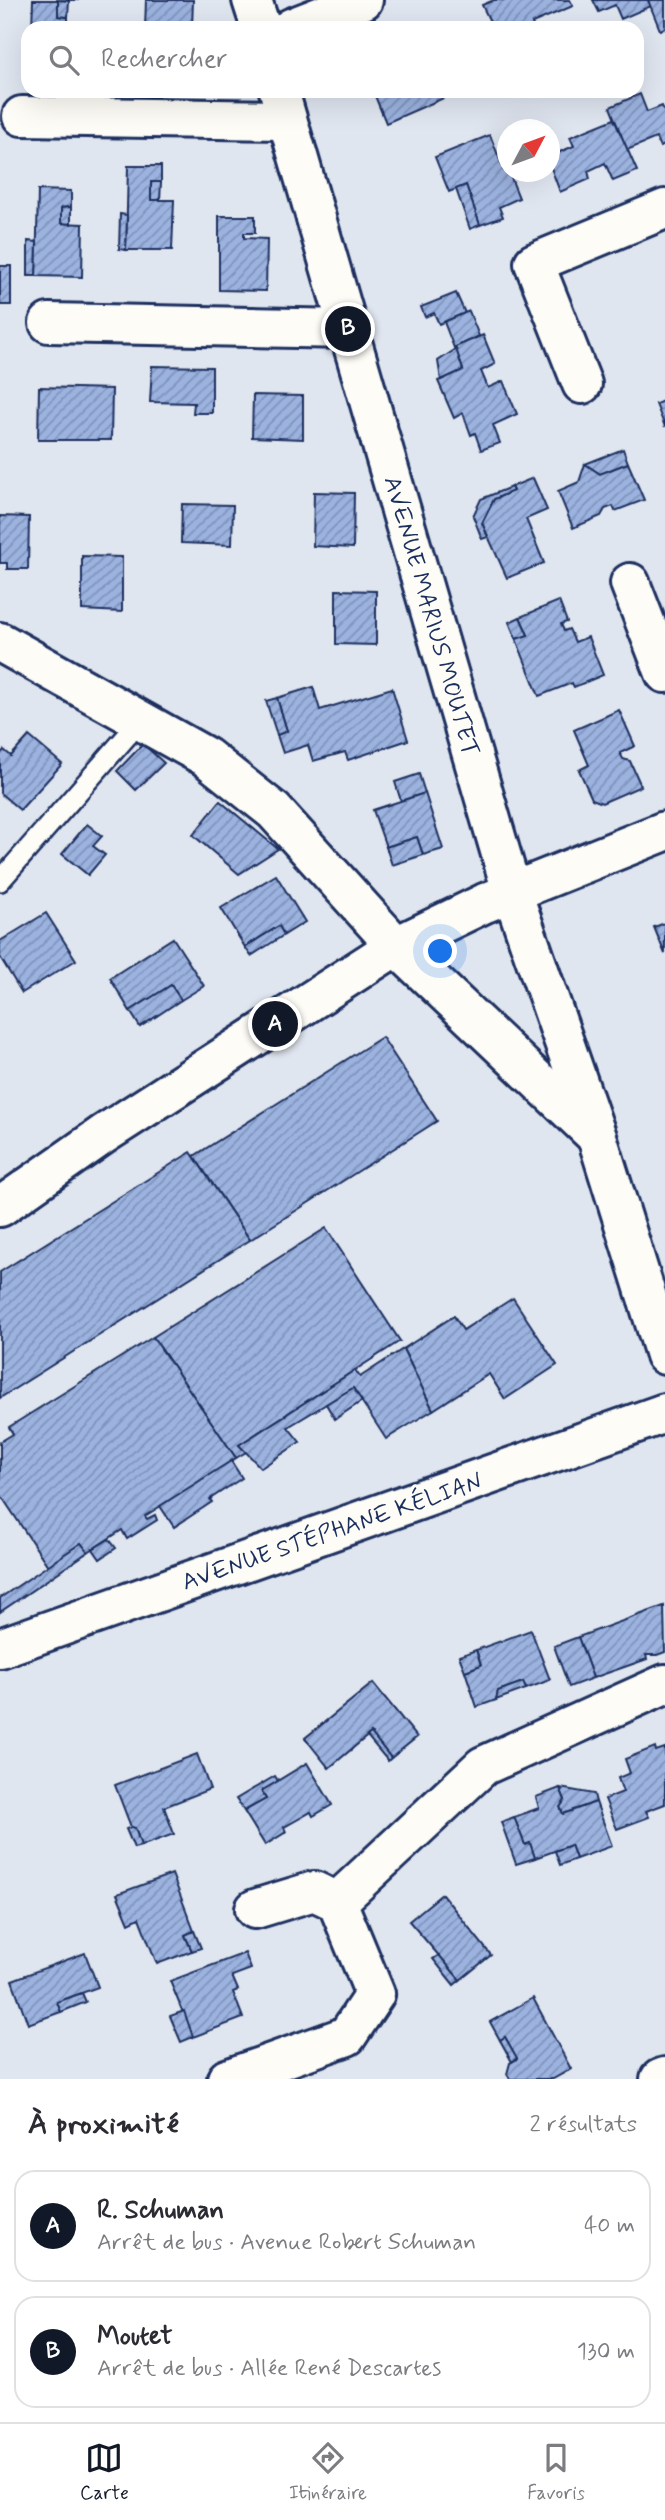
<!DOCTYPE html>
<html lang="fr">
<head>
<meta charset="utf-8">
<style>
	:root { --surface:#fff; --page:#f2f2f3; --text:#2b2b33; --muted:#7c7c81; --line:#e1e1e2; --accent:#111827 }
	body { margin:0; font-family:Mynerve,sans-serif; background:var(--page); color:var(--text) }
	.compass { position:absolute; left:497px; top:119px; width:63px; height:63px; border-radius:50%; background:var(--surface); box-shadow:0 7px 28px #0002; rotate:49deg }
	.you { position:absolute; left:441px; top:952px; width:24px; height:24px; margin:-18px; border:5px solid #fff; border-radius:50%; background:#1a73e8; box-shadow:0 0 0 10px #1a73e833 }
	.badge { display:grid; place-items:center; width:46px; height:46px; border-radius:50%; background:var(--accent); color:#fff; font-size:23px; font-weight:700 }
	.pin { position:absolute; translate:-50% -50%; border:4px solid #fff; box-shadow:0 2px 7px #0006 }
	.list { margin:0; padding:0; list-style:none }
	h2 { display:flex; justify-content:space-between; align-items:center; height:91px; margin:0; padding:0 28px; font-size:30px }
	h2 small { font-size:23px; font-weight:400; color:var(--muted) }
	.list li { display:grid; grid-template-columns:46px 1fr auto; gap:21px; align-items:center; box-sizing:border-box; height:112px; margin:0 14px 14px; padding:0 14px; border:2px solid var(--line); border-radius:21px }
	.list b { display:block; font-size:26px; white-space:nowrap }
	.list p { margin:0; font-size:23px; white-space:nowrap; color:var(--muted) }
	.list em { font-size:23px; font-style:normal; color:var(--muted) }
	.icon { flex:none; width:38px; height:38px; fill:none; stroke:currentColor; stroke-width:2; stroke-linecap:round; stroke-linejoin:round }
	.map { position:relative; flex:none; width:665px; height:2079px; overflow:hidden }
	.search { position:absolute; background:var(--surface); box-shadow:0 7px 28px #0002; left:21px; right:21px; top:21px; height:77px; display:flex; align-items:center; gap:18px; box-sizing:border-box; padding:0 24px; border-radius:21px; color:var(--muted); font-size:26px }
	.sheet { height:343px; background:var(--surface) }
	nav { display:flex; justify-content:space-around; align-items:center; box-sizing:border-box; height:98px; border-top:2px solid var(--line); background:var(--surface); font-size:19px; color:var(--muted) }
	nav a { display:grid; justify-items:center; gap:4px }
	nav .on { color:var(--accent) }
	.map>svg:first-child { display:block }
</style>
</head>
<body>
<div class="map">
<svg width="665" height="2079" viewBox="0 0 665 2079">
	<defs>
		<pattern id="building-hatch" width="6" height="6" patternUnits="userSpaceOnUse" patternTransform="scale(1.75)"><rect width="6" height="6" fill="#9cb3e0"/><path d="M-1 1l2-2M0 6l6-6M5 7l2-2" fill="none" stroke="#7e92b9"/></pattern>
	</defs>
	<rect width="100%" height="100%" fill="#e0e6f0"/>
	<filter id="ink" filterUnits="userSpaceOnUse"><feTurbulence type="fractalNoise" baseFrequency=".0143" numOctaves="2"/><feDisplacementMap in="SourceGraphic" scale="14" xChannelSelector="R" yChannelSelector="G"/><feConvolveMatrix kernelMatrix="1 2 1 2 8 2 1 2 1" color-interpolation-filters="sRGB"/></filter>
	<g filter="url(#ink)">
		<g fill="url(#building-hatch)" stroke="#1b2f5e" stroke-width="2">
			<polygon points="33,0 79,0 58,0 58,16 68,17 68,28 32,28"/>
			<polygon points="58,0 69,1 68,17 58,16"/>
			<polygon points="146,0 193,0 192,28 145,28"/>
			<polygon points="494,0 570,0 573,6 532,23 534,28 493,28 482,5"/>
			<polygon points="593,0 648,0 651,6 621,19 615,5 599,12"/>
			<polygon points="648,0 665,0 665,28 660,30"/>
			<polygon points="373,91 447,91 444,93 446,97 386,123"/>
			<polygon points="640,94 647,112 662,106 665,113 665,145 660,147 656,138 627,150 610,107"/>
			<polygon points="614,119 637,171 613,181 605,163 588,171 590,179 560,192 550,165 550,156 574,146 570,137"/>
			<polygon points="490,135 504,170 507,168 519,198 499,207 503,217 480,225 466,185 449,192 435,157"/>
			<polygon points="128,166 161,166 161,182 151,182 151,200 174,200 172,250 126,250"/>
			<polygon points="151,182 161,182 160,200 151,200"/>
			<polygon points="466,185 480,225 470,229 456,189"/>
			<polygon points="38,190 71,191 71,207 61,208 61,223 83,224 82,277 36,276"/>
			<polygon points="71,207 71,224 61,223 61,208"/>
			<polygon points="120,214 127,215 126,250 119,249"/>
			<polygon points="219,216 255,216 255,233 244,233 244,238 267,239 266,291 219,290"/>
			<polygon points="28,241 37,242 36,276 28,276"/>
			<rect x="0" y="266" width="11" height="39"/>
			<polygon points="456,293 465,313 439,324 434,313 425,317 421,307"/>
			<polygon points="469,311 479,336 454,348 444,322"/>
			<polygon points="483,335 495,364 481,371 488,388 503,381 517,414 493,425 500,443 481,450 475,433 471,435 463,413 454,418 438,381 463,370 455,347"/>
			<polygon points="456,349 463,370 441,380 438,361"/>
			<polygon points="152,366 212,367 212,413 193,413 194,403 150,402"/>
			<polygon points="39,387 112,389 111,440 38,440"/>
			<polygon points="253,395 303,396 303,439 252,437"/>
			<polygon points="665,400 665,427 656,404"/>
			<polygon points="623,449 628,463 600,474 585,464"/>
			<polygon points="628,463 644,500 615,511 613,506 605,509 601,516 573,528 558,491 579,482 585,464 600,474"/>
			<polygon points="533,478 547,510 526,519 544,563 507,578 482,523 494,499 513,491 511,487"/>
			<polygon points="511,487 513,491 494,499 482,523 488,537 482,539 473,516 481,499"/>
			<polygon points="314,492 354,493 353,548 313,546"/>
			<polygon points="182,504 233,505 232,545 181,543"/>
			<polygon points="0,516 29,517 28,569 7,569 7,563 0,563"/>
			<polygon points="82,556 122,557 122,612 82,610"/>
			<polygon points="336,590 376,591 376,645 336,644"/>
			<polygon points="559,601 567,622 561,624 564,631 569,629 575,642 588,637 603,675 574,687 572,683 539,696 516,639 528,635 520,617"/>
			<polygon points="520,617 528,635 516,639 509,622"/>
			<polygon points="313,687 320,710 392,688 408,740 348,760 345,752 313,761 308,745 283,753 277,735 287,731 277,698"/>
			<polygon points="277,698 287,731 277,735 266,701"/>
			<polygon points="619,710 635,746 620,753 623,759 630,761 641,786 602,803 592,799 579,770 589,765 574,730"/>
			<polygon points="29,736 62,764 20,810 0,793 0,754 4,750 11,756"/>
			<polygon points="143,744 164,763 136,790 117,771"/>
			<polygon points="419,774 425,793 401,801 395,782"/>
			<polygon points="425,793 443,849 423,855 417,837 386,847 373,810"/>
			<polygon points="220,801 278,849 239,874 193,835"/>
			<polygon points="87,824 102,836 93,846 105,855 88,875 62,854"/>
			<polygon points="417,837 423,855 392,865 386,847"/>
			<polygon points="276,875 305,922 284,935 279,926 245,947 221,908"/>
			<polygon points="46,913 76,960 22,993 0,957 0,941"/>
			<polygon points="665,923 665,954 654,927"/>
			<polygon points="279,926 284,935 251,956 245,947"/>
			<polygon points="173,938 204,986 181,1000 171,985 130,1011 110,978"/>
			<polygon points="171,985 181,1000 140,1027 130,1011"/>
			<polygon points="382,1037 437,1121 250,1240 194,1156"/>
			<polygon points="191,1152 250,1240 0,1398 0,1272"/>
			<polygon points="326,1228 400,1341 239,1445 246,1452 236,1458 153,1337"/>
			<polygon points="513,1298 557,1365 505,1399 489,1374 433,1410 403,1349 454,1316 463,1330"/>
			<polygon points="153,1337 236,1458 145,1516 147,1519 155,1515 157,1520 127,1539 122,1530 88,1552 81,1543 48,1566 0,1494 0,1442 13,1434 9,1427"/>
			<polygon points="403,1349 433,1410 386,1439 353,1388 288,1427 300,1442 261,1468 239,1445 355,1370 360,1377"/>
			<polygon points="353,1388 362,1401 335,1419 326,1404"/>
			<polygon points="231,1461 242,1478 210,1499 212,1502 174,1527 160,1506"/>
			<polygon points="109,1539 116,1548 100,1559 93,1549"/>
			<polygon points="81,1543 88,1552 0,1612 0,1598"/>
			<polygon points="664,1606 665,1652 657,1655 646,1655 647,1659 593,1678 578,1637"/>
			<polygon points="531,1630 550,1680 526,1689 523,1682 498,1691 496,1700 477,1707 465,1671 481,1665 476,1650"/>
			<polygon points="578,1637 593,1678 569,1687 554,1646"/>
			<polygon points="476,1650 481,1665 465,1671 459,1656"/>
			<polygon points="523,1682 526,1689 496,1700 498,1691"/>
			<polygon points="373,1683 417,1737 391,1758 371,1733 329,1768 305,1738"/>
			<polygon points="371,1733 391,1758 388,1761 367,1736"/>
			<polygon points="655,1747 656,1751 665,1748 665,1804 646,1811 649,1817 617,1829 605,1799 623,1792 618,1778 630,1773 625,1759"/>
			<polygon points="197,1754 210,1789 164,1807 174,1834 141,1846 135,1828 131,1827 115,1785"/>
			<polygon points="307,1763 332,1805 313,1816 311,1812 295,1821 284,1827 286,1832 265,1845 244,1811 266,1799 261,1791"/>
			<polygon points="275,1776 278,1781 261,1791 266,1799 244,1811 236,1799"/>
			<polygon points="560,1788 594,1794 596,1802 563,1814 560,1807 565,1800"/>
			<polygon points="560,1788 565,1800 560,1807 563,1814 596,1802 612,1846 576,1859 571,1845 535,1858 530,1843 525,1845 514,1817 539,1808 536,1797"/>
			<polygon points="514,1817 525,1845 530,1843 535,1858 516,1864 501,1822"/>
			<polygon points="131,1827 135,1828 141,1846 134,1848 126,1829"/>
			<polygon points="571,1845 576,1859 560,1865 555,1851"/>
			<polygon points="172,1874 194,1931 185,1935 192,1951 157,1964 139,1918 129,1923 117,1894"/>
			<polygon points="442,1894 491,1955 460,1980 409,1921"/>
			<polygon points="194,1931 201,1948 192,1951 185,1935"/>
			<polygon points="85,1953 98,1987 57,2002 61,2012 28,2024 12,1980"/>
			<polygon points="245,1953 251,1969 232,1976 238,1990 233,1992 243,2018 193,2037 170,1981"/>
			<polygon points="439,1955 460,1980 454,1985 433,1959"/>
			<polygon points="82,1993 86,2002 61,2012 57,2002"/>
			<polygon points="533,1998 571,2069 553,2079 510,2079 507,2074 510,2063 517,2059 505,2037 500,2040 490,2022"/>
			<polygon points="184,2011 193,2037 181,2042 170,2016"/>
			<polygon points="505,2037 517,2058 512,2062 500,2040"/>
		</g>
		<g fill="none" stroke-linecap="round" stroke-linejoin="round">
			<g stroke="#1b2f5e" stroke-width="24">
				<polyline id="lane" points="0,881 141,720"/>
			</g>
			<g stroke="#1b2f5e" stroke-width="44">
				<g id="street">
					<polyline points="252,0 261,28"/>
					<polyline points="291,28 363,0"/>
					<polyline points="279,91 512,892 597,1137 665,1355"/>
					<polyline points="22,116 287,120"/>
					<polyline points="49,323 348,329"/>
					<polyline points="582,384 534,263 665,209"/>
					<polyline points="630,583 665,673"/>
					<polyline points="0,642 206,757 274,811 396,946 593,1133"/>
					<polyline points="0,1207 104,1134 396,946 485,903 665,831"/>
					<polyline points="0,1648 665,1413"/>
					<polyline points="255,1909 314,1891 337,1902"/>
					<polyline points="227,2079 347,2036 375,1994 337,1902 483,1766 665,1684"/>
					<polyline points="660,2079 665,2077"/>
				</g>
			</g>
			<use href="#lane" stroke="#fdfcf7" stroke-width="19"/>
			<use href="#street" stroke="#fdfcf7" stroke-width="38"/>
		</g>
	</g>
	<g text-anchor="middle" stroke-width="6" stroke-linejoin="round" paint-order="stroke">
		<g font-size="24" fill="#1b2f5e" stroke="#fdfcf7">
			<text transform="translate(432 616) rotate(74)" y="8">AVENUE MARIUS MOUTET</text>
			<text transform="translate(332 1531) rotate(-19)" y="8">AVENUE STÉPHANE KÉLIAN</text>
		</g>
	</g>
</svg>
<svg class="compass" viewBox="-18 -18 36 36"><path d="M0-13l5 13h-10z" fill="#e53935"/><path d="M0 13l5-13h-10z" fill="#7c7c81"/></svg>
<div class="you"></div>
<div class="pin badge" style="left:275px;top:1024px">A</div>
<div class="pin badge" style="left:348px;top:329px">B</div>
<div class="search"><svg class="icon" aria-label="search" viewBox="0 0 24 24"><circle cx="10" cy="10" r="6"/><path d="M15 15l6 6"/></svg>Rechercher</div>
</div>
<section class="sheet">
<h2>À proximité<small>2 résultats</small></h2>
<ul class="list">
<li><span class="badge">A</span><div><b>R. Schuman</b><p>Arrêt de bus · Avenue Robert Schuman</p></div><em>40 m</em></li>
<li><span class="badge">B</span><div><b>Moutet</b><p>Arrêt de bus · Allée René Descartes</p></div><em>130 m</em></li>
</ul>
</section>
<nav>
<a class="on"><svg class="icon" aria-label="map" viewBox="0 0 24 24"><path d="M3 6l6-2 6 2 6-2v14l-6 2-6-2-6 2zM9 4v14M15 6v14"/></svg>Carte</a>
<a><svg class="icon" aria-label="directions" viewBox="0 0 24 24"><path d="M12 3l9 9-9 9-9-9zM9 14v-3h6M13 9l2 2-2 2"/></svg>Itinéraire</a>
<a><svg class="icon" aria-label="saved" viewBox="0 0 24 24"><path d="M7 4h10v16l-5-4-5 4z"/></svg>Favoris</a>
</nav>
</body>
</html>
